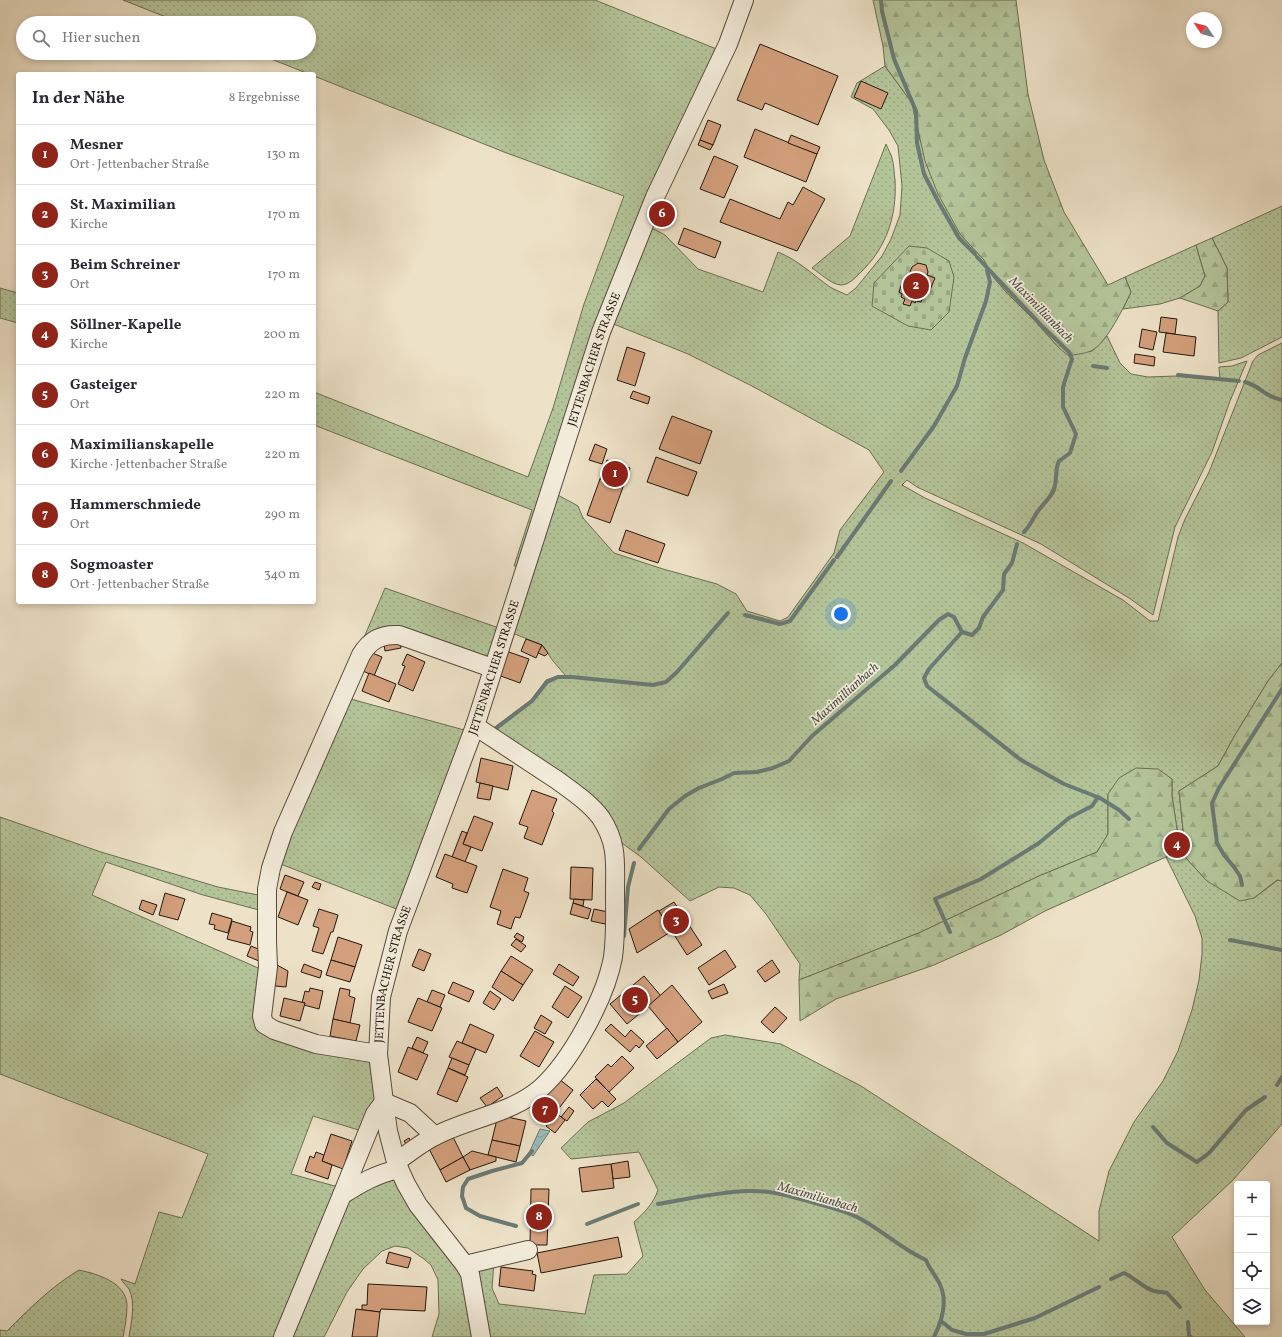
<!DOCTYPE html>
<html lang="de">
<head>
<meta charset="utf-8">
<style>
	:root { --surface:#fff; --page:#f7f7f7; --text:#2b2b33; --muted:#7c7c81; --line:#e1e1e2; --accent:#8f2418 }
	body { margin:0; font-family:Vollkorn,serif; background:var(--page); color:var(--text) }
	.controls { position:absolute; right:12px; bottom:12px; display:grid; overflow:hidden; border-radius:4px; box-shadow:0 2px 6px #0003 }
	.controls button { width:36px; height:36px; display:grid; place-items:center; padding:0; border:0; border-bottom:1px solid var(--line); background:var(--surface); color:var(--text); font:20px sans-serif }
	.compass { position:absolute; left:1186px; top:12px; width:36px; height:36px; border-radius:50%; background:var(--surface); box-shadow:0 2px 6px #0003; rotate:305deg }
	.you { position:absolute; left:841px; top:614px; width:14px; height:14px; margin:-10px; border:3px solid #fff; border-radius:50%; background:#1a73e8; box-shadow:0 0 0 6px #1a73e833 }
	.badge { display:grid; place-items:center; width:26px; height:26px; border-radius:50%; background:var(--accent); color:#fff; font-size:13px; font-weight:700 }
	.pin { position:absolute; translate:-50% -50%; border:2px solid #fff; box-shadow:0 1px 4px #0006 }
	.list { margin:0; padding:0; list-style:none }
	h2 { display:flex; justify-content:space-between; align-items:center; height:52px; margin:0; padding:0 16px; font-size:17px }
	h2 small { font-size:13px; font-weight:400; color:var(--muted) }
	.list li { display:grid; grid-template-columns:26px 1fr auto; gap:12px; align-items:center; box-sizing:border-box; height:60px; padding:0 16px; border-top:1px solid var(--line) }
	.list b { display:block; font-size:15px; white-space:nowrap }
	.list p { margin:0; font-size:13px; white-space:nowrap; color:var(--muted) }
	.list em { font-size:13px; font-style:normal; color:var(--muted) }
	.icon { flex:none; width:22px; height:22px; fill:none; stroke:currentColor; stroke-width:2; stroke-linecap:round; stroke-linejoin:round }
	.map { position:relative; flex:none; width:1282px; height:1337px; overflow:hidden }
	.search { position:absolute; background:var(--surface); box-shadow:0 2px 6px #0003; left:16px; top:16px; width:300px; height:44px; display:flex; align-items:center; gap:10px; box-sizing:border-box; padding:0 14px; border-radius:22px; color:var(--muted); font-size:15px }
	.panel { position:absolute; background:var(--surface); box-shadow:0 2px 6px #0003; left:16px; top:72px; width:300px; height:532px; border-radius:4px }
	.map>svg:first-child { display:block }
</style>
</head>
<body>
<div class="map">
<svg width="1282" height="1337" viewBox="0 0 1282 1337">
	<defs>
		<pattern id="grass-dots" width="8" height="8" patternUnits="userSpaceOnUse"><rect width="8" height="8" fill="#b4c499"/><path d="M2 2h.1M6 6h.1" fill="none" stroke="#9aa883" stroke-width="1.8" stroke-linecap="round"/></pattern>
		<pattern id="forest-firs" width="22" height="20" patternUnits="userSpaceOnUse"><rect width="22" height="20" fill="#b4c499"/><path d="M5 1l3.5 6h-7zM16 11l3.5 6h-7z" fill="#9aa883"/></pattern>
		<pattern id="cemetery-stones" width="16" height="16" patternUnits="userSpaceOnUse"><rect width="16" height="16" fill="#b4c499"/><path d="M2 7V4a2 2 0 0 1 4 0v3zM10 15v-3a2 2 0 0 1 4 0v3z" fill="#9aa883"/></pattern>
		<pattern id="water-waves" width="16" height="10" patternUnits="userSpaceOnUse"><rect width="16" height="10" fill="#9abcbb"/><path d="M0 5q4-4 8 0t8 0" fill="none" stroke="#84a1a0"/></pattern>
	</defs>
	<rect width="100%" height="100%" fill="#ede1c7"/>
	<filter id="stains"><feTurbulence type="fractalNoise" baseFrequency=".005" numOctaves="4"/><feColorMatrix values="0 0 0 0 .2 0 0 0 0 .09 0 0 0 0 .02 0 0 0 .5 -.17"/></filter>
	<radialGradient id="worn" r=".72"><stop offset=".6" stop-color="#630" stop-opacity="0"/><stop offset="1" stop-color="#630" stop-opacity=".3"/></radialGradient>
	<g fill="url(#grass-dots)" stroke="#6c6e52">
		<polygon points="123,0 595,0 719,50 521,566 514,566 532,510 314,425 314,392 528,477 553,408 584,304 624,196 504,152 314,76 314,74 309,74 256,53 309,53 309,23 181,23"/>
		<path d="M885 66 912 103 920 140 960 234 984 260 994 278 1007 293 1036 322 1060 349 1092 351 1107 336 1120 363 1131 374 1148 377 1176 376 1220 380 1219 367 1232 366 1247 361 1230 401 1212 452 1175 527 1153 615 1129 598 1041 544 917 487 907 480 902 485 925 498 1023 543 1123 600 1150 621H1158L1178 537 1185 519 1209 472 1253 361 1258 355 1282 343V663L1268 681 1235 735 1218 766 1179 791 1186 858 1207 881 1254 898 1278 880 1282 881V1124L1233 1180 1172 1237 1205 1290 1245 1337H486L477 1267 494 1262 492 1288 499 1304 585 1314 594 1275 627 1274 643 1256 634 1222C645 1212 653 1204 658 1190L639 1152 571 1159 561 1148 588 1122 624 1103 711 1038 725 1035 781 1044 861 1086 1099 1241V1211L1109 1171 1134 1122 1163 1081 1178 1051 1192 1010 1199 980 1202 954V938L1195 916 1166 857 1180 853V849L1174 848 1173 843 1179 842 1172 796V779L1108 794V834L1097 852 1039 876 921 932 799 980 800 964 766 914 750 895 734 888 719 887 690 901 641 857 619 841 492 729 531 700 546 680 557 676H566L553 661 542 645 510 632 556 494 578 506 583 518 614 553 663 569 717 584 736 594 747 611 780 621 788 617 834 553 840 530 884 472 869 450 750 385 688 354 611 323 648 226 665 235 698 269 763 292 778 252C798 260 813 275 830 287 835 290 841 292 847 295L856 288 882 256 891 239 900 215 902 186 898 146 889 130 873 109 851 97 857 83Z"/>
		<path d="M886 144C888 149 891 154 892 158 894 165 894 173 895 180 897 215 887 247 861 272 856 277 849 285 841 285 832 285 820 273 812 268L850 236Z"/>
		<polygon points="1282,206 1282,337 1241,358 1219,363 1218,311 1228,302 1227,268 1212,238"/>
		<polygon points="1196,245 1205,276 1200,286 1180,298 1160,304 1123,309 1131,292 1125,277"/>
		<polygon points="0,288 18,293 18,323 0,318"/>
		<polygon points="385,588 499,628 489,660 402,630 360,647"/>
		<polygon points="347,698 468,731 399,910 278,863"/>
		<path d="M0 817 101 852 218 887 263 896 259 910 203 895 106 862 92 895 265 971 259 1015 370 1058 378 1089 365 1132 313 1116 291 1174 342 1188 280 1337H129C131 1323 136 1303 129 1289 127 1286 123 1283 121 1279L135 1284 159 1212 182 1218 208 1154 0 1074Z"/>
		<polygon points="396,1179 463,1271 477,1337 432,1337 439,1314 438,1280 431,1265 424,1259 408,1248 395,1246 382,1251 363,1269 347,1292 324,1337 286,1337 353,1191"/>
		<path d="M79 1270C97 1274 126 1282 127 1305 127 1316 125 1327 123 1337H0V1330L7 1331C30 1308 51 1287 79 1270Z"/>
	</g>
	<g fill="url(#forest-firs)" stroke="#6c6e52">
		<path d="M873 0H1016L1028 94 1044 160 1064 212 1108 285 1125 277 1131 292C1124 307 1106 344 1091 351 1084 354 1076 354 1069 356L1060 349 1036 322 1007 293 994 278 984 260 960 234 938 194 925 161 912 103 885 66 883 46Z"/>
		<polygon points="1212,238 1227,268 1228,302 1218,311 1180,298 1200,286 1205,276 1196,245"/>
		<polygon points="1282,663 1282,881 1277,880 1254,898 1240,901 1207,881 1186,858 1179,791 1218,766 1235,735 1268,681"/>
		<polygon points="1136,768 1158,769 1172,779 1172,796 1179,842 1173,843 1174,848 1180,849 1180,853 1166,857 1045,911 1001,935 934,965 836,999 800,1021 799,980 921,932 1039,876 1097,852 1108,834 1108,794 1119,778"/>
	</g>
	<polygon fill="url(#cemetery-stones)" stroke="#6c6e52" points="909,246 927,248 949,261 954,277 949,312 931,330 908,326 872,306 874,283"/>
	<polygon fill="url(#water-waves)" stroke="#6a7a75" points="540,1129 550,1131 533,1156 529,1153"/>
	<g fill="none" stroke-linecap="round" stroke-linejoin="round">
		<g stroke="#6a7a75" stroke-width="4">
			<polyline points="881,0 882,11 894,59 916,111 917,143 924,174 939,203 959,238 975,254"/>
			<path d="M977 257 1042 326 1069 352 1072 359 1063 387V407L1076 434 1070 453 1059 461C1055 469 1057 477 1055 485 1054 495 1043 504 1038 511 1033 518 1031 525 1024 532"/>
			<polyline points="1093,366 1107,368"/>
			<polyline points="1178,375 1239,381"/>
			<path d="M1245 382C1261 386 1264 397 1282 400"/>
			<polyline points="901,471 934,426 957,386 965,358 986,301 990,282 987,270"/>
			<polyline points="837,557 891,481"/>
			<polyline points="745,615 780,624 790,621 834,560"/>
			<polyline points="962,632 929,669 924,678 927,686 1021,760 1064,784 1100,798 1119,810 1129,819"/>
			<polyline points="495,729 532,701 547,682 558,677 572,677 653,685 666,682 677,672 728,613"/>
			<polyline points="639,849 669,809 685,796 699,788 722,779 734,773 757,772 773,768 789,761 812,736 895,665 939,620 948,614 954,617 962,632 972,635 979,628 983,617 1003,590 1004,574 1012,563 1017,544"/>
			<polyline points="1242,885 1240,876 1234,867 1224,855 1217,843 1212,803 1219,788 1282,689"/>
			<polyline points="950,932 935,899 981,879 1039,843 1069,818 1092,806 1098,797"/>
			<polyline points="624,936 628,887 634,863"/>
			<polyline points="1230,940 1282,950"/>
			<polyline points="1277,1085 1282,1077"/>
			<polyline points="1153,1127 1167,1143 1197,1162 1209,1153 1246,1110 1265,1097"/>
			<path d="M658 1204C688 1199 718 1192 748 1191 768 1190 789 1196 808 1201 824 1206 842 1209 857 1217 881 1229 901 1249 926 1260 929 1268 933 1272 937 1279 949 1297 943 1319 934 1337"/>
			<polyline points="587,1224 638,1204"/>
			<polyline points="516,1226 480,1216 466,1208 462,1196 463,1187 468,1179 492,1171 522,1163 532,1151"/>
			<path d="M1111 1279 1124 1273C1135 1278 1143 1288 1154 1291 1158 1292 1163 1292 1167 1293L1180 1307"/>
			<polyline points="941,1321 952,1330 966,1334 984,1334 1035,1318 1099,1287"/>
			<polyline points="1188,1322 1189,1336 1191,1337"/>
		</g>
	</g>
	<g fill="#d39f7c" stroke="#23180c">
		<polygon points="760,44 838,76 818,125 765,103 762,110 737,100"/>
		<polygon points="861,81 888,93 881,109 854,97"/>
		<polygon points="708,120 721,125 713,145 700,140"/>
		<polygon points="755,129 817,154 806,182 744,157"/>
		<polygon points="791,135 820,147 817,154 788,143"/>
		<polygon points="700,140 713,145 710,150 698,145"/>
		<polygon points="714,156 738,166 724,198 700,189"/>
		<polygon points="803,187 825,199 797,251 720,222 730,199 780,219 788,202 793,205"/>
		<polygon points="663,211 664,214 660,216 659,213"/>
		<polygon points="684,228 721,242 715,258 678,244"/>
		<polygon points="918,263 926,265 928,272 927,275 935,278 930,290 922,288 921,291 925,292 921,302 916,301 915,303 912,301 910,306 903,304 905,299 901,297 902,294 899,292 902,283 905,284 912,267"/>
		<polygon points="1161,317 1177,319 1175,334 1159,332"/>
		<polygon points="1142,329 1157,332 1153,350 1139,347"/>
		<polygon points="1166,333 1196,337 1194,356 1163,352"/>
		<polygon points="627,347 645,353 635,386 617,380"/>
		<polygon points="1135,354 1155,357 1154,366 1134,363"/>
		<polygon points="633,391 650,397 648,404 630,398"/>
		<polygon points="672,416 712,431 700,464 659,449"/>
		<polygon points="595,444 607,449 602,464 589,460"/>
		<polygon points="656,457 697,472 688,496 647,482"/>
		<polygon points="607,460 630,468 623,487 600,479"/>
		<polygon points="600,479 623,487 610,523 587,515"/>
		<polygon points="626,530 665,544 658,563 619,550"/>
		<polygon points="526,639 542,645 536,658 521,651"/>
		<polygon points="400,641 401,648 385,651 384,644"/>
		<polygon points="542,645 548,653 545,656 538,653"/>
		<polygon points="506,651 529,659 520,683 498,675"/>
		<polygon points="370,652 382,657 374,676 363,671"/>
		<polygon points="407,654 425,662 413,691 398,684 405,666 402,665"/>
		<polygon points="369,673 396,684 389,702 362,691"/>
		<polygon points="481,758 513,766 508,790 476,782"/>
		<polygon points="480,783 493,786 490,800 477,798"/>
		<polygon points="532,790 557,799 552,811 554,813 542,845 524,838 528,827 519,824"/>
		<polygon points="474,816 493,823 482,851 463,844"/>
		<polygon points="462,831 467,833 463,844 471,847 465,862 452,857"/>
		<polygon points="1179,843 1180,847 1174,848 1174,844"/>
		<polygon points="445,854 477,866 467,893 452,888 453,884 436,877"/>
		<polygon points="571,867 593,868 592,900 570,899"/>
		<polygon points="503,869 528,878 524,891 529,893 520,918 515,917 511,929 497,924 501,911 490,907"/>
		<polygon points="285,875 304,882 298,896 280,889"/>
		<polygon points="315,882 321,884 319,890 312,887"/>
		<polygon points="287,892 308,900 298,925 278,917"/>
		<polygon points="165,893 185,899 178,920 159,915"/>
		<polygon points="574,899 584,900 583,906 573,903"/>
		<polygon points="142,900 157,905 153,915 139,909"/>
		<polygon points="674,902 702,945 687,955 659,911"/>
		<polygon points="573,903 591,909 588,919 570,914"/>
		<polygon points="319,909 338,915 333,932 331,932 323,954 312,951 319,928 313,926"/>
		<polygon points="594,909 608,912 605,924 591,921"/>
		<polygon points="658,910 672,931 637,953 629,929"/>
		<polygon points="212,913 232,919 228,933 214,929 215,925 209,924"/>
		<polygon points="232,921 251,927 250,931 253,932 250,945 227,939"/>
		<polygon points="517,933 524,937 522,942 514,937"/>
		<polygon points="338,937 362,945 355,967 331,960"/>
		<polygon points="516,939 526,946 521,952 511,945"/>
		<polygon points="251,946 263,951 259,961 247,956"/>
		<polygon points="419,949 431,954 424,971 412,966"/>
		<polygon points="725,950 736,967 709,985 698,968"/>
		<polygon points="511,956 533,970 523,985 501,971"/>
		<polygon points="331,960 355,967 350,982 326,975"/>
		<polygon points="772,960 780,972 765,982 757,971"/>
		<polygon points="304,964 322,971 320,978 301,972"/>
		<polygon points="559,964 579,977 573,986 553,974"/>
		<polygon points="277,965 288,971 286,987 275,986"/>
		<polygon points="501,971 523,985 513,1001 492,987"/>
		<polygon points="644,976 661,996 627,1024 610,1004"/>
		<polygon points="453,982 474,991 469,1002 448,993"/>
		<polygon points="724,984 728,993 712,999 708,991"/>
		<polygon points="672,985 702,1022 678,1042 648,1006"/>
		<polygon points="565,986 582,997 568,1018 552,1007"/>
		<polygon points="310,988 323,991 319,1009 304,1005 305,1003 302,1003 305,991 309,992"/>
		<polygon points="340,988 350,990 349,996 355,998 350,1023 333,1019"/>
		<polygon points="432,990 445,995 440,1007 427,1002"/>
		<polygon points="490,991 501,999 494,1010 483,1003"/>
		<polygon points="284,998 305,1003 300,1021 280,1016"/>
		<polygon points="418,998 442,1008 432,1031 408,1022"/>
		<polygon points="775,1007 787,1018 773,1033 761,1022"/>
		<polygon points="541,1015 552,1022 545,1034 534,1028"/>
		<polygon points="333,1019 360,1025 356,1041 330,1036"/>
		<polygon points="470,1024 494,1035 486,1053 462,1043"/>
		<polygon points="611,1024 625,1037 631,1030 644,1042 639,1048 636,1045 630,1052 605,1030"/>
		<polygon points="667,1028 678,1042 657,1059 646,1046"/>
		<polygon points="535,1031 554,1042 539,1067 520,1056"/>
		<polygon points="417,1037 428,1042 423,1053 412,1048"/>
		<polygon points="457,1041 476,1049 469,1065 449,1057"/>
		<polygon points="408,1047 428,1055 417,1080 398,1072"/>
		<polygon points="622,1056 634,1068 609,1092 595,1077 608,1064 611,1067"/>
		<polygon points="452,1058 469,1065 465,1075 448,1068"/>
		<polygon points="448,1068 468,1077 457,1102 437,1094"/>
		<polygon points="559,1079 573,1090 560,1107 546,1096"/>
		<polygon points="596,1079 616,1099 608,1107 602,1101 593,1109 580,1095"/>
		<polygon points="497,1087 503,1096 487,1107 480,1098"/>
		<polygon points="542,1096 545,1098 546,1096 560,1107 547,1124 533,1113 535,1110 533,1108"/>
		<polygon points="569,1107 574,1111 567,1121 561,1117"/>
		<polygon points="556,1113 565,1120 555,1133 546,1126"/>
		<polygon points="498,1115 526,1121 520,1146 492,1140"/>
		<polygon points="331,1134 352,1141 343,1169 322,1161"/>
		<polygon points="452,1135 463,1157 440,1170 428,1147"/>
		<polygon points="409,1138 412,1144 408,1147 404,1141"/>
		<polygon points="492,1140 520,1146 516,1162 488,1155"/>
		<polygon points="472,1151 496,1157 496,1161 470,1170 463,1157"/>
		<polygon points="316,1152 324,1155 322,1161 332,1165 328,1179 305,1171 310,1156 314,1158"/>
		<polygon points="463,1157 470,1170 446,1182 440,1170"/>
		<polygon points="628,1161 630,1177 613,1179 611,1164"/>
		<polygon points="611,1164 614,1188 582,1192 579,1168"/>
		<polygon points="531,1189 549,1189 547,1245 530,1245"/>
		<polygon points="618,1237 622,1257 541,1273 537,1253"/>
		<polygon points="389,1252 411,1258 408,1268 386,1263"/>
		<polygon points="501,1267 533,1271 532,1274 536,1275 534,1291 499,1286"/>
		<polygon points="368,1284 427,1287 425,1311 381,1309 380,1312 362,1310 362,1305 367,1305"/>
		<polygon points="356,1309 380,1312 377,1337 352,1337"/>
	</g>
	<g fill="none" stroke-linecap="round" stroke-linejoin="round">
		<g stroke="#564a3b" stroke-width="20">
			<g id="minor">
				<path d="M378 1054 316 1044 274 1030 264 1024 262 1016 268 967 267 941V889L271 868 283 832 361 655C370 640 381 634 399 635L492 668"/>
				<path d="M396 1162C409 1153 421 1143 435 1136 469 1118 511 1114 541 1088 571 1061 606 997 613 957 616 936 615 913 615 892 615 863 618 844 601 818 590 803 572 791 557 780 530 762 502 744 475 726"/>
				<polyline points="342,1195 375,1114 384,1102 410,1113 435,1136"/>
				<polyline points="465,1265 528,1250"/>
				<path d="M283 1337 342 1195C361 1183 376 1174 399 1169"/>
				<path id="s1" d="M481 1337 470 1274 465 1265 418 1205 406 1184 396 1162 388 1131 384 1102 378 1054 381 997 398 931 475 726 601 332 655 197 728 44 744 0"/>
			</g>
		</g>
		<use href="#minor" stroke="#f3ecdb" stroke-width="18"/>
	</g>
	<g text-anchor="middle" stroke-width="3.5" stroke-linejoin="round" paint-order="stroke">
		<g font-size="12" fill="#23180c" stroke="#f3ecdb">
			<text dy="4" stroke="none"><textPath href="#s1" startOffset="1038">JETTENBACHER STRASSE</textPath></text>
			<text dy="4" stroke="none"><textPath href="#s1" startOffset="714">JETTENBACHER STRASSE</textPath></text>
			<text dy="4" stroke="none"><textPath href="#s1" startOffset="390">JETTENBACHER STRASSE</textPath></text>
		</g>
		<g font-size="13" font-style="italic" fill="#4d5149" stroke="#f3ecdb">
			<text transform="translate(1042 309) rotate(46)" y="5">Maximillianbach</text>
			<text transform="translate(844 693) rotate(-42)" y="5">Maximillianbach</text>
			<text transform="translate(818 1196) rotate(16)" y="5">Maximilianbach</text>
		</g>
	</g>
	<rect width="100%" height="100%" filter="url(#stains)"/>
	<rect width="100%" height="100%" fill="url(#worn)"/>
</svg>
<div class="controls">
<button>+</button>
<button>−</button>
<button><svg class="icon" aria-label="locate" viewBox="0 0 24 24"><circle cx="12" cy="12" r="6"/><path d="M12 2v4M12 18v4M2 12h4M18 12h4"/></svg></button>
<button><svg class="icon" aria-label="layers" viewBox="0 0 24 24"><path d="M12 4l9 5-9 5-9-5zM3 14l9 5 9-5"/></svg></button>
</div>
<svg class="compass" viewBox="-18 -18 36 36"><path d="M0-13l5 13h-10z" fill="#e53935"/><path d="M0 13l5-13h-10z" fill="#7c7c81"/></svg>
<div class="you"></div>
<div class="pin badge" style="left:615px;top:474px">1</div>
<div class="pin badge" style="left:916px;top:286px">2</div>
<div class="pin badge" style="left:676px;top:921px">3</div>
<div class="pin badge" style="left:1177px;top:845px">4</div>
<div class="pin badge" style="left:635px;top:1000px">5</div>
<div class="pin badge" style="left:662px;top:214px">6</div>
<div class="pin badge" style="left:545px;top:1110px">7</div>
<div class="pin badge" style="left:539px;top:1217px">8</div>
<div class="search"><svg class="icon" aria-label="search" viewBox="0 0 24 24"><circle cx="10" cy="10" r="6"/><path d="M15 15l6 6"/></svg>Hier suchen</div>
<section class="panel">
<h2>In der Nähe<small>8 Ergebnisse</small></h2>
<ul class="list">
<li><span class="badge">1</span><div><b>Mesner</b><p>Ort · Jettenbacher Straße</p></div><em>130 m</em></li>
<li><span class="badge">2</span><div><b>St. Maximilian</b><p>Kirche</p></div><em>170 m</em></li>
<li><span class="badge">3</span><div><b>Beim Schreiner</b><p>Ort</p></div><em>170 m</em></li>
<li><span class="badge">4</span><div><b>Söllner-Kapelle</b><p>Kirche</p></div><em>200 m</em></li>
<li><span class="badge">5</span><div><b>Gasteiger</b><p>Ort</p></div><em>220 m</em></li>
<li><span class="badge">6</span><div><b>Maximilianskapelle</b><p>Kirche · Jettenbacher Straße</p></div><em>220 m</em></li>
<li><span class="badge">7</span><div><b>Hammerschmiede</b><p>Ort</p></div><em>290 m</em></li>
<li><span class="badge">8</span><div><b>Sogmoaster</b><p>Ort · Jettenbacher Straße</p></div><em>340 m</em></li>
</ul>
</section>
</div>
</body>
</html>
